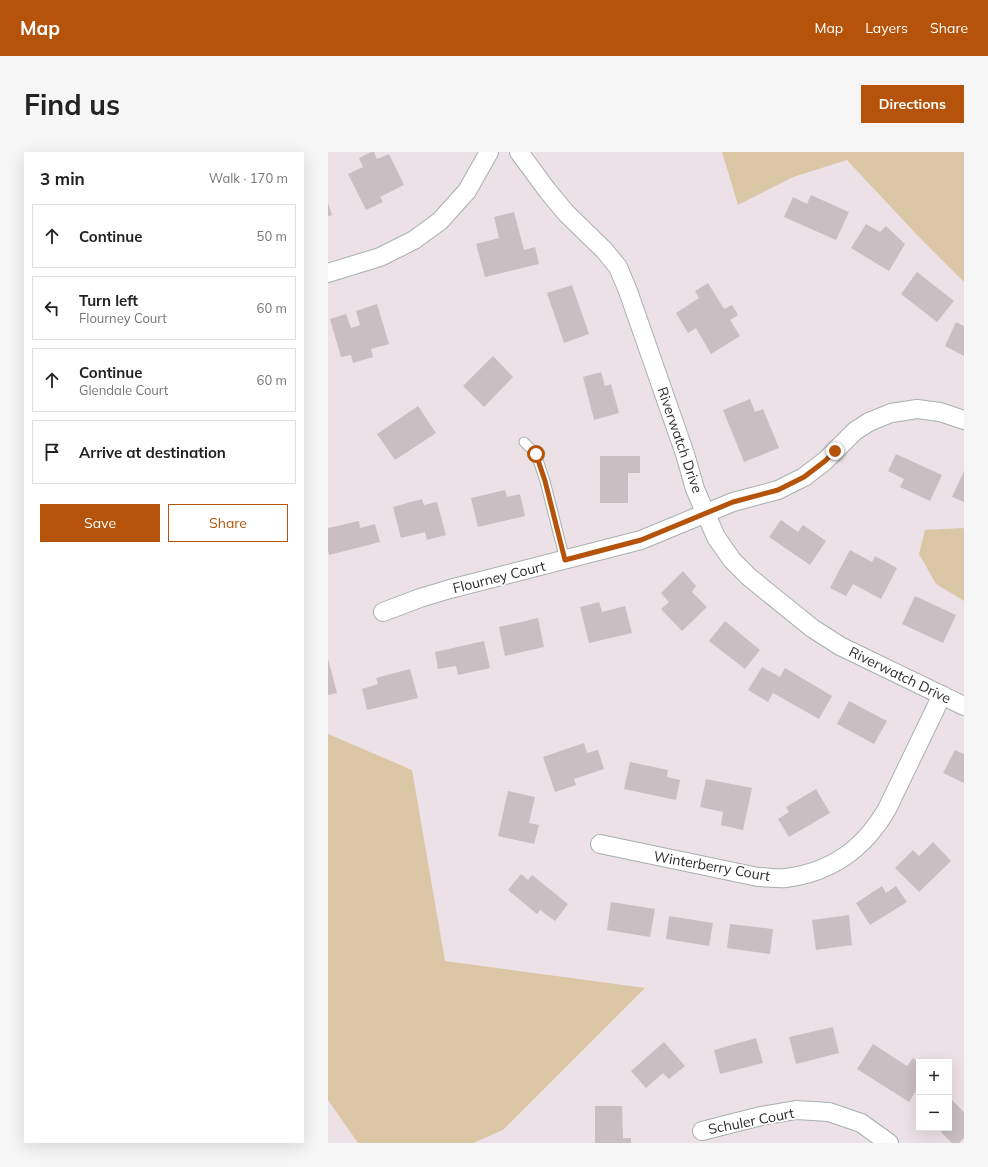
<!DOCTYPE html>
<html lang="en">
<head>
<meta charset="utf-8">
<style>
	:root { --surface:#fff; --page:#f6f6f6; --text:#222; --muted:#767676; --line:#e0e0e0; --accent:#b45309 }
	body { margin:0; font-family:Mulish,sans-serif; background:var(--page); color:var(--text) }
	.controls { position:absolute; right:12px; bottom:12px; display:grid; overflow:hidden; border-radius:0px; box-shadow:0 4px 16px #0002 }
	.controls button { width:36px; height:36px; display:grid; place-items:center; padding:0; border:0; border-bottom:1px solid var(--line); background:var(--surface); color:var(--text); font:20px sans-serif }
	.stop { position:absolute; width:12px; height:12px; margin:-9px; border:3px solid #b45309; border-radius:50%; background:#fff }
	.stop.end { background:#b45309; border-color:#fff; box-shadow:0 1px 4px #0008 }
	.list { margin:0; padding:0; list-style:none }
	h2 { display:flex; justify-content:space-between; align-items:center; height:52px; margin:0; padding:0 16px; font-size:17px }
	h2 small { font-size:13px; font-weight:400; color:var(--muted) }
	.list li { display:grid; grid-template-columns:26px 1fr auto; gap:12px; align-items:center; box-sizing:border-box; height:64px; margin:0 8px 8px; padding:0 8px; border:1px solid var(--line); border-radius:0px }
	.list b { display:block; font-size:15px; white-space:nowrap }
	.list p { margin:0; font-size:13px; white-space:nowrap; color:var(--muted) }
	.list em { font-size:13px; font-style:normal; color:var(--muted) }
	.actions { display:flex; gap:8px; padding:12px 16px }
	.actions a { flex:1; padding:9px 0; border:1px solid var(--accent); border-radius:0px; text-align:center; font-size:14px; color:var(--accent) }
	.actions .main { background:var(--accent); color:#fff }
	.icon { flex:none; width:22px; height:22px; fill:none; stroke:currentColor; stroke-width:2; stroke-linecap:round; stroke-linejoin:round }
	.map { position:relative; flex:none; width:636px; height:991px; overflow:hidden; border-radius:0px }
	header { display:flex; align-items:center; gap:24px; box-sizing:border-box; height:56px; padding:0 20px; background:var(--accent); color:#fff }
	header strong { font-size:19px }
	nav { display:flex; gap:22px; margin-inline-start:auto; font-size:14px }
	.intro { display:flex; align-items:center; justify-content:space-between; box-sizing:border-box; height:96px; padding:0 24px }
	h1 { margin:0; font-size:28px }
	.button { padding:10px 18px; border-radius:0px; background:var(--accent); color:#fff; font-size:14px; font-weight:700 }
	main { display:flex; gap:24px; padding:0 24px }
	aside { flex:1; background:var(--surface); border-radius:0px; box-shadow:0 4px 16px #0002 }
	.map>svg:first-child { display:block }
</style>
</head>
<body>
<header>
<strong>Map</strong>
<nav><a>Map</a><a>Layers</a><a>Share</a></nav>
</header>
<div class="intro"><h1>Find us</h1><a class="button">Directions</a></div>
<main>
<aside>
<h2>3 min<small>Walk · 170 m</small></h2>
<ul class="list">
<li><svg class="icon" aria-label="ahead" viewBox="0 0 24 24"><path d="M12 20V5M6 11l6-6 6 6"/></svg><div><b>Continue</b></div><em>50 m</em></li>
<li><svg class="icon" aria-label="left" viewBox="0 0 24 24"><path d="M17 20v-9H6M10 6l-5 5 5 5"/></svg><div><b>Turn left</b><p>Flourney Court</p></div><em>60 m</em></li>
<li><svg class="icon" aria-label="ahead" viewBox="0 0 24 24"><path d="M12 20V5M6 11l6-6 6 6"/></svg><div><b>Continue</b><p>Glendale Court</p></div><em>60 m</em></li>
<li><svg class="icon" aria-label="arrive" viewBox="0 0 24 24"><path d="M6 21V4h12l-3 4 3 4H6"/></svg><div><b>Arrive at destination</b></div></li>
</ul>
<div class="actions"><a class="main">Save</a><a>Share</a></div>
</aside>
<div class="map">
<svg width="636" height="991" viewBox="0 0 636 991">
	<rect width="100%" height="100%" fill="#ece1e6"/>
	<g fill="#dbc7a5">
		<polygon points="394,0 636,0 636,130 590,84 519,8 465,25 410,53"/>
		<polygon points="634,376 636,377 636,449 608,432 591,402 597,378"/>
		<polygon points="0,582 84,618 117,809 317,836 175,978 145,991 30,991 0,948"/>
	</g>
	<g fill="#c9bfc3">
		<polygon points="43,0 46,0 49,7 61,2 76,33 52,45 55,50 38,58 20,22 35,15 31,6"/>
		<polygon points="483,43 521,60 508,88 456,65 465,45 479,52"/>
		<polygon points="0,51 4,63 0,64"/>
		<polygon points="186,60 196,98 207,95 211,112 157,125 148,92 171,86 166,65"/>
		<polygon points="538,72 552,80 558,74 577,92 561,119 523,96"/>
		<polygon points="589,120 626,149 609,170 573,142"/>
		<polygon points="380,131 396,157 404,153 410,163 402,168 412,184 383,202 368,176 360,181 348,161 371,146 367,139"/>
		<polygon points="244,133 261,182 236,191 219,141"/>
		<polygon points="49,152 61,192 43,197 45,205 25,211 23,203 13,205 2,167 18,162 23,176 32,173 28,159"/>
		<polygon points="628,170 636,174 636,204 617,194"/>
		<polygon points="165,204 185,225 156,255 135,234"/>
		<polygon points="273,220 277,234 283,232 291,261 266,268 255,225"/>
		<polygon points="422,247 427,260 435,257 451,296 416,310 395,258"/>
		<polygon points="90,254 108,281 67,308 49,282"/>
		<polygon points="568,302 614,323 602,349 572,335 576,327 560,319"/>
		<polygon points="272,304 312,304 312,321 300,321 300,351 272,351"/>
		<polygon points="636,319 636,350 624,345"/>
		<polygon points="177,338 179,345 192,342 197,364 150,375 143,346"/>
		<polygon points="94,347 96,353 109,350 118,383 99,388 97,380 73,386 65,355"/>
		<polygon points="453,368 470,380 475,373 498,389 482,413 441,385"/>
		<polygon points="31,369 32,376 47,372 52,390 1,403 0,398 0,376"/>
		<polygon points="522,398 544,410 547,404 569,416 553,447 525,432 518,444 502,436"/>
		<polygon points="355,419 368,434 364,440 379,455 354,479 333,457 341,450 333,441"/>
		<polygon points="587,444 628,463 615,491 574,472"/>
		<polygon points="271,450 274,460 297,454 304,481 261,491 252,455"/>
		<polygon points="210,466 216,495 177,504 171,475"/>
		<polygon points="397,469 432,498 417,517 381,489"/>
		<polygon points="156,489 162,516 130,523 128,514 110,517 107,500"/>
		<polygon points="0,507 9,541 0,543"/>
		<polygon points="434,515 452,525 457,516 504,544 491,567 445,541 440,550 420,538"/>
		<polygon points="82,517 90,546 39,558 34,537 50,532 48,526"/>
		<polygon points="521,549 559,569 546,592 509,572"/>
		<polygon points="256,591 259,601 270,598 276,617 246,627 248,633 227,640 215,605"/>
		<polygon points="627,598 636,602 636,631 615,621"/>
		<polygon points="302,610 340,618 339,625 352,628 348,648 296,637"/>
		<polygon points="378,627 424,636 415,678 393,673 395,660 372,655"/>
		<polygon points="488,637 502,661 461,685 450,667 461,660 458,655"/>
		<polygon points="180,639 207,645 201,671 211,673 206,692 170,684"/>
		<polygon points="605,690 623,709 591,740 567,716 585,698 591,704"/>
		<polygon points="193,722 200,728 204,723 240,752 227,769 212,758 209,762 180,738"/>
		<polygon points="554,734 558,741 568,734 579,750 542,773 528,751"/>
		<polygon points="283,750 327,757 322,785 279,778"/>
		<polygon points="521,763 524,793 488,798 484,768"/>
		<polygon points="341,764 385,771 381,794 338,787"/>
		<polygon points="402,772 445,777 442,802 399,796"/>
		<polygon points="505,875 511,901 468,912 461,885"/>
		<polygon points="428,886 435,911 392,922 386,898"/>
		<polygon points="336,890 357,914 341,927 335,921 318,936 303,919"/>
		<polygon points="545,892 579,914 585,906 591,910 591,934 581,950 529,917"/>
		<polygon points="621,945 636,960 636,986 631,991 624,991 613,980 616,977 615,976 621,976"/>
		<polygon points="267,954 294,954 295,986 303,986 303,991 267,991"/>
	</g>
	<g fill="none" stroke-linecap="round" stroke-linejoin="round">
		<g stroke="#a7b0ae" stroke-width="11">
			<polyline id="service" points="196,290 208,302 217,329 237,408"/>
		</g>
		<g stroke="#a7b0ae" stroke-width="20">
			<g id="minor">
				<polyline points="191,0 219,38 238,61 276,98 290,115 300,139 357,302 367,337 388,385 404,408 421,425 484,476 512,494 636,554"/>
				<polyline points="0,121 52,105 86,88 112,69 139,39 161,0"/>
				<polyline points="55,460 92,446 122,437 313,388 405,350 450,338 476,325 497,309 527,279 541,270 563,261 589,257 612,260 636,268"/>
				<path d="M272 692 430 725C439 725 449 727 458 726 504 720 536 697 559 657L614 543"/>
				<polyline points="374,979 433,964 468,958 501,960 533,971 561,991"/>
			</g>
		</g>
		<use href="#service" stroke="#fff" stroke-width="9"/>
		<use href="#minor" stroke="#fff" stroke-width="18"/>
	</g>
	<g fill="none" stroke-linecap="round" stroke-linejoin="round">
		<polyline stroke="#b45309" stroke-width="5" points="208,302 217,329 237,408 313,388 405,350 450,338 476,325 497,309 507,299"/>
	</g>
	<g text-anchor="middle" stroke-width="3.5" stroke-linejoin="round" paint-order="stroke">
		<g font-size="14" fill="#2d2d2d" stroke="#fff">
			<text transform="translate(352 288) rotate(71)" y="5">Riverwatch Drive</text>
			<text transform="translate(171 425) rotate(-14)" y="5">Flourney Court</text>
			<text transform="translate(572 523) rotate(26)" y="5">Riverwatch Drive</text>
			<text transform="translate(384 714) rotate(10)" y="5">Winterberry Court</text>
			<text transform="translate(423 969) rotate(-11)" y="5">Schuler Court</text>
		</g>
	</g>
</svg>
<div class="controls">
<button>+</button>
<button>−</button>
</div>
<div class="stop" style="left:208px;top:302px"></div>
<div class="stop end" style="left:507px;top:299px"></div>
</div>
</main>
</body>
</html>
